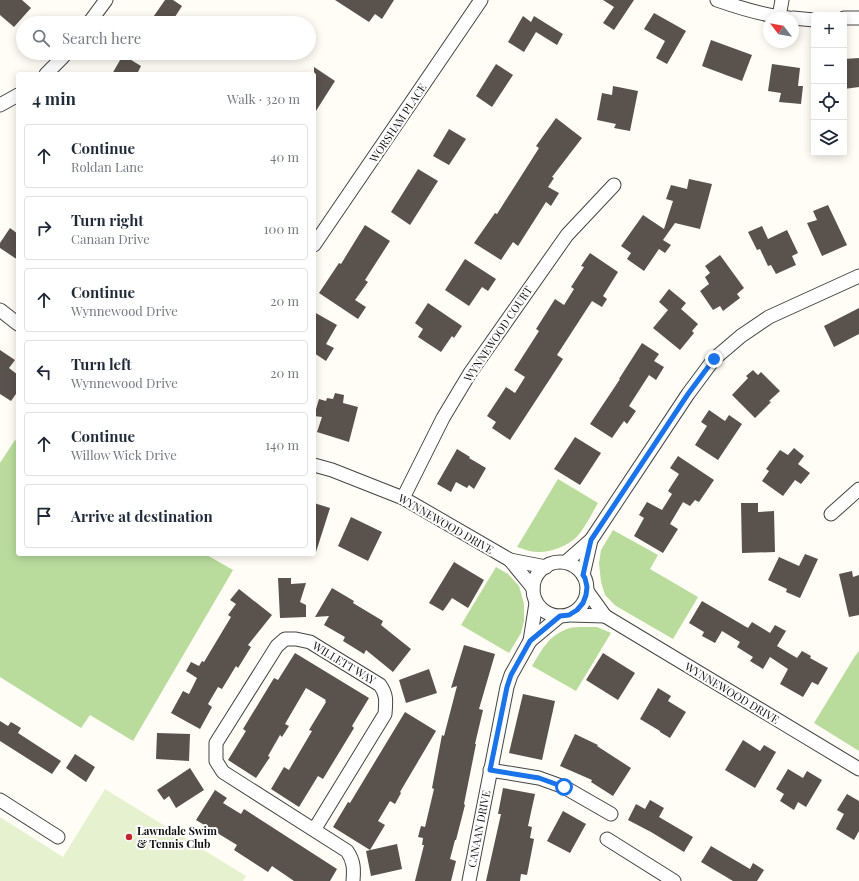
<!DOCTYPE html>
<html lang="en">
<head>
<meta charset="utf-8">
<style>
	:root { --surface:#fff; --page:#f6f6f7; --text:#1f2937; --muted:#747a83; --line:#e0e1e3 }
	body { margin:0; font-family:"Playfair Display",serif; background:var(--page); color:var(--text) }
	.controls { position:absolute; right:12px; top:12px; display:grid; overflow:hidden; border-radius:4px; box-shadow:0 2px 10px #0003 }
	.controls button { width:36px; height:36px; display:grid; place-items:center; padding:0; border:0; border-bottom:1px solid var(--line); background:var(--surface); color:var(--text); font:20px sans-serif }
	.compass { position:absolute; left:763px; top:12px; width:36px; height:36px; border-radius:50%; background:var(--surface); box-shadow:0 2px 10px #0003; rotate:301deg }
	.stop { position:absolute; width:12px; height:12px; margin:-9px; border:3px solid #1a73e8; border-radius:50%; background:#fff }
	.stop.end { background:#1a73e8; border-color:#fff; box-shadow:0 1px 4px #0008 }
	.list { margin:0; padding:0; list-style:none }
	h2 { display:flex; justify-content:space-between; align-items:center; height:52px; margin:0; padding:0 16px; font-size:17px }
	h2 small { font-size:13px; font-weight:400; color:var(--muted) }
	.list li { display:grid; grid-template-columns:26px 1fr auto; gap:12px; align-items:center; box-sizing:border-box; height:64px; margin:0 8px 8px; padding:0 8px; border:1px solid var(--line); border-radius:4px }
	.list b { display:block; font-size:15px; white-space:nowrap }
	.list p { margin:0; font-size:13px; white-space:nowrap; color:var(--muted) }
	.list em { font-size:13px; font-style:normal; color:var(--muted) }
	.icon { flex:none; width:22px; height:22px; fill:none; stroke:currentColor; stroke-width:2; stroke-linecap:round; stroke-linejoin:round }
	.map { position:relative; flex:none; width:859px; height:881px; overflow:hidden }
	.search { position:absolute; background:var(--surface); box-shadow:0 2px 10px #0003; left:16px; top:16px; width:300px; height:44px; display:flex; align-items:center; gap:10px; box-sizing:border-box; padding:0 14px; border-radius:22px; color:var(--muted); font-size:15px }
	.panel { position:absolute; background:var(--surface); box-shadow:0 2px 10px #0003; left:16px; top:72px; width:300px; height:484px; border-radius:4px }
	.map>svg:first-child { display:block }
</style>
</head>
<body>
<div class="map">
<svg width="859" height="881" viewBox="0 0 859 881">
	<rect width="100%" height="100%" fill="#fffdf5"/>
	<g fill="#b9dc9c">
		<polygon points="15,440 18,442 18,554 205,554 233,570 133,741 90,715 81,728 0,677 0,463"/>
		<path d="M558 479 598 503C592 513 587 524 580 533 570 547 545 555 529 551 525 550 521 548 517 547Z"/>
		<polygon points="613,530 658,555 650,569 698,597 673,639 616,606 605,595 601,582 599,563 601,550"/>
		<polygon points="496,567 508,574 519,586 524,604 524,621 521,633 509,653 461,625"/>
		<path d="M583 627H597L611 633 576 691 532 666C542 650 548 636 567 629 572 627 578 627 583 627Z"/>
		<polygon points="859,651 859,751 814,723 855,656"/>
	</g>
	<polygon fill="#e6f2cf" points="105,789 246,876 243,881 0,881 0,817 63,857"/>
	<g fill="#5a524d">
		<polygon points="0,0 22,0 31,8 14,27 0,15"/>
		<polygon points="165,0 173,0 182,6 171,23 149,23"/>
		<polygon points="335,0 394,0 382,19 375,14 369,22"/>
		<polygon points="603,0 634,0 614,30 603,23 614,7"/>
		<polygon points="654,13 686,31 667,64 656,58 665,41 644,29"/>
		<polygon points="523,16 531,22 534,16 563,34 557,45 536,32 524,52 508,42"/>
		<polygon points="711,40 752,55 742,81 702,66"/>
		<polygon points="123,55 141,66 137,74 112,74"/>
		<polygon points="859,58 859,87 844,89 844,59"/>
		<polygon points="496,64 513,75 492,107 476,96"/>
		<polygon points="772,64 800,68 798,86 803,86 801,104 779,102 781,93 768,91"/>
		<polygon points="314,67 335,81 314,114"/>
		<polygon points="613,86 638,91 630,131 614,128 616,124 597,120 602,93 612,95"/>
		<polygon points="556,118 582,138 552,177 554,178 548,187 559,193 551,206 546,202 518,246 513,242 501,260 474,243 495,213 497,214 539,148 536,146"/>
		<polygon points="449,129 466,139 449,165 433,156"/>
		<polygon points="418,169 438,181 410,225 391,212"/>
		<polygon points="689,179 712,184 700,229 675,223 663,240 671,245 665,253 659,249 644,271 627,259 631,253 621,246 643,215 664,229 673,201 666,199 671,185 687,189"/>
		<polygon points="828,205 847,245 822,256 807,223 817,220 813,211"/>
		<polygon points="365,225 390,241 365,280 368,282 355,300 366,307 358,319 319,293 339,263 341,264"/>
		<polygon points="762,226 768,239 787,230 798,253 792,256 796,265 776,274 771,265 768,266 760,249 757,250 748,232"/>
		<polygon points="10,228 18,234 18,260 0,248 0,243"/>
		<polygon points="590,253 618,272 603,296 607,299 602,307 592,301 557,355 563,359 510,440 492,428 496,422 487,416 506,387 515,393 525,377 514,370 539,331 536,329 555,299 564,305 574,289 571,287 584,267 581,266"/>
		<polygon points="720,255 744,288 737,294 740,298 723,311 720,306 713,310 700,291 709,284 705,277 710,273 705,266"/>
		<polygon points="465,259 496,279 488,291 482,287 469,306 445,290"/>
		<polygon points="669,289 686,303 681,309 698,324 692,331 694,333 680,350 653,328 668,310 659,302"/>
		<polygon points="428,303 462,326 454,338 452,336 441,352 418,337 423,329 415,323"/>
		<polygon points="859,308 859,334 834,347 824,326"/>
		<polygon points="314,312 337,325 326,344 334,348 326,361 314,353"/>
		<polygon points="642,343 659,354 654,361 664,367 656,380 649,375 629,406 636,411 627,424 624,421 612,438 590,424 620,379 619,379"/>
		<polygon points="0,350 15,360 9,368 18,375 18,391 11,401 0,394"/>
		<polygon points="753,370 758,375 761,372 780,391 769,401 771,402 755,418 732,395 748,378 746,376"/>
		<polygon points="335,393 344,395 343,403 358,407 349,442 317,432 322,417 314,416 319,399 326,401 327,398 333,399"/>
		<polygon points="709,410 725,421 729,415 742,424 718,460 695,445 707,426 701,422"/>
		<polygon points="575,437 601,453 580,485 554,469"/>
		<polygon points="794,448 804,456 798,464 810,473 801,484 795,480 783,496 762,481 769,471 766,469 780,450 788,455"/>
		<polygon points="457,449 470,457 469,458 486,468 474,489 469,485 467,488 456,482 451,492 437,484"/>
		<polygon points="678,456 714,480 699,502 695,500 690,506 683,502 670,524 678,529 663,553 634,536 644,518 639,515 647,502 662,510 672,494 668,491 679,474 670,468"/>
		<polygon points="314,503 330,508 316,552 314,552"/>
		<polygon points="741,503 758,503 758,512 774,511 775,552 742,553"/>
		<polygon points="351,517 382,532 368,561 338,546"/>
		<polygon points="805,554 818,559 800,598 786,592 787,589 768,580 779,557 799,566"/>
		<polygon points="454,562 484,580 468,608 452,598 443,611 429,603"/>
		<polygon points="852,571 853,577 859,575 859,615 849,617 839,574"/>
		<polygon points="278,578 291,578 291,584 306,583 300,602 306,605 306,617 280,618"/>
		<polygon points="332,588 354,601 353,603 383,621 381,625 411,649 393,672 366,650 364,654 343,641 345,637 324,625 329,616 315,617"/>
		<polygon points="239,589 272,615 248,645 251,647 238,668 236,666 222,689 218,687 208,704 212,707 200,729 171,713 183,691 189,694 197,678 186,671 191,662 199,666 202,661 204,662 231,617 228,615 236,604 230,600"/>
		<polygon points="702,601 748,628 752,622 770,633 775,625 786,631 777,646 797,658 802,651 811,656 810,658 828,668 818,685 812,682 803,697 780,684 788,669 770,657 763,669 750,661 753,657 737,647 740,642 722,631 715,643 702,636 704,632 689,623"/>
		<polygon points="464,645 495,654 479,709 483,710 475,744 476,744 464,804 465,805 456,840 455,840 450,859 456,861 451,881 415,881 424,845 422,845 423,838 418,837 421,826 425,827 434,789 432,788 442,735 444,736 457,686 451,688"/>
		<polygon points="295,653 369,698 352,726 354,728 323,779 318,776 299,807 271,789 284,767 289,770 312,731 309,730 326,702 325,701 326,700 306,688 285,724 289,726 282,737 280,735 268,756 270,757 256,778 228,760 246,731 243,729 274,678 278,680"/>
		<polygon points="603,653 635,673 618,700 586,680"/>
		<polygon points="429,669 437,693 406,703 399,680"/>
		<polygon points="658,688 671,696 668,701 686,712 670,738 660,732 660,731 640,719"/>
		<polygon points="523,694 555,701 542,760 509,753"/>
		<polygon points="405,712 436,731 400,792 401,793 395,804 390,801 378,821 385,825 370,850 333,827 348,802 350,803"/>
		<polygon points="0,721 8,726 11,722 21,728 18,733 61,761 52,774 0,741"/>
		<polygon points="157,733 190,734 189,761 156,759"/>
		<polygon points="575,734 598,745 597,746 631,768 613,796 591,782 592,780 560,766"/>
		<polygon points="743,740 760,751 764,745 776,752 755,788 725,770"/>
		<polygon points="75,754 95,767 86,782 66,768"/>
		<polygon points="190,768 204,790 176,808 169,796 164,800 157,790"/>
		<polygon points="788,769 803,778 807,771 822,780 806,807 798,802 794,810 780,801 784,794 776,789"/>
		<polygon points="503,788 535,794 528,826 532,827 530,838 534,839 527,875 521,874 520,881 486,881 501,814 498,814"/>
		<polygon points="215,790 227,798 223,803 241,814 244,809 337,869 330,881 294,881 272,866 268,872 234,850 237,845 196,820"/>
		<polygon points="847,794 859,801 859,831 854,840 836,829 844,814 837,810"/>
		<polygon points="650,800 664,808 659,817 693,837 684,852 651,832 628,820 636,804 645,809"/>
		<polygon points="563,811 586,824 570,853 547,841"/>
		<polygon points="397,844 402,869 371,876 366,851"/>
		<polygon points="711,846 750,869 753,863 764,870 757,881 733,881 701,862"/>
	</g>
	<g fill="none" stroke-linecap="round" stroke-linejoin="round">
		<g stroke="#444" stroke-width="15">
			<g id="minor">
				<path d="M717 0C740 8 765 16 789 18"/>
				<polyline points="779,17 782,0"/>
				<polyline points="793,18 814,20"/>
				<polyline points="844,18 859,18"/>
				<polyline points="89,23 106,0"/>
				<polyline points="46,74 62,58 66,53"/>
				<polyline points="0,105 18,95"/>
				<polyline points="314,245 481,0"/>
				<polyline points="0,310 18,324"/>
				<polyline points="314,465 332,470 403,498 510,560 533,588"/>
				<polyline points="403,498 443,418 470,373 567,235 614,185"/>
				<polyline points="831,514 859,489"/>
				<polyline points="510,560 546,567"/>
				<polyline points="566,562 591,540 688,394 714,359 741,336 769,317 859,276"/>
				<circle cx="560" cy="589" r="27"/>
				<polyline points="583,575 591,540"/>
				<polyline points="587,591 605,616 859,769"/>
				<polyline points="569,615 605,616"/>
				<polyline points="530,641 560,616"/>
				<polyline points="490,770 539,778 564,787 611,814"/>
				<polyline points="0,800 58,837"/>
				<path d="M314 830 385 714C386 701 387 695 380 685L310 642 296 639H285L277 646 216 743V761L223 772 347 851C354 861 354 869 353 881"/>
				<polyline points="607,839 674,881"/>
				<polyline points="469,881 507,687 511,675 530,641 536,603"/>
			</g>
		</g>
		<use href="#minor" stroke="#fff" stroke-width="13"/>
	</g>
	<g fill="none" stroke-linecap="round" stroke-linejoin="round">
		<polyline stroke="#1a73e8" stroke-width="5" points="564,787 539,778 490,770 507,687 511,675 530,641 560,616 569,615 577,610 583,603 586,595 587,587 585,578 583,575 591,540 688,394 714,359"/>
	</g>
	<circle fill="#c4262e" stroke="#fff" stroke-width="1.5" cx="129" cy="837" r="4"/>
	<g text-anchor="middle" stroke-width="4" stroke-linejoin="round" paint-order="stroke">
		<g font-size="11" fill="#111" stroke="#fff">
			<text transform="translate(398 123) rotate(-56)" y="4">WORSHAM PLACE</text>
			<text transform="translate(498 334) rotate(-56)" y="4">WYNNEWOOD COURT</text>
			<text transform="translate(446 524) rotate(30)" y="4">WYNNEWOOD DRIVE</text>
			<text transform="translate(344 663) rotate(31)" y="4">WILLETT WAY</text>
			<text transform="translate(732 693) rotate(31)" y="4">WYNNEWOOD DRIVE</text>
			<text transform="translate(479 829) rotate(-79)" y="4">CANAAN DRIVE</text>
		</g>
		<g font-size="11" font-weight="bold" fill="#111" stroke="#fff" text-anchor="start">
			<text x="137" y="835">Lawndale Swim<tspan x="137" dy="13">&amp; Tennis Club</tspan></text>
		</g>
	</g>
</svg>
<div class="controls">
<button>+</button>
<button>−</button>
<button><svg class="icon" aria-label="locate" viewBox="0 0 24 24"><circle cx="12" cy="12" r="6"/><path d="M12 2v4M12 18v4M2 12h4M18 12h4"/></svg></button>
<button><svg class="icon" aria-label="layers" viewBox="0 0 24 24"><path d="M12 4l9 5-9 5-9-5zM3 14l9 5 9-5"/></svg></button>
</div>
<svg class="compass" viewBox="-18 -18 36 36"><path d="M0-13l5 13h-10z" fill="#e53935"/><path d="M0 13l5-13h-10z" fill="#747a83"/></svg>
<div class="stop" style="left:564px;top:787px"></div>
<div class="stop end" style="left:714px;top:359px"></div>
<div class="search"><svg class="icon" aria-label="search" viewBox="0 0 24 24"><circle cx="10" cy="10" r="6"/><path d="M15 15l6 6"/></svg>Search here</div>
<section class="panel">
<h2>4 min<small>Walk · 320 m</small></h2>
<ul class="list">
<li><svg class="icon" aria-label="ahead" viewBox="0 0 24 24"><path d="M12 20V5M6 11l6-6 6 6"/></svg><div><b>Continue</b><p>Roldan Lane</p></div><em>40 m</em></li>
<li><svg class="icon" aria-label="right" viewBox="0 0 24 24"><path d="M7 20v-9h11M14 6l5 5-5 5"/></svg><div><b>Turn right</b><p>Canaan Drive</p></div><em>100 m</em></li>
<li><svg class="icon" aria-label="ahead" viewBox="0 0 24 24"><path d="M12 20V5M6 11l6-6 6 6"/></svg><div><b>Continue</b><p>Wynnewood Drive</p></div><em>20 m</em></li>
<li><svg class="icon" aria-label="left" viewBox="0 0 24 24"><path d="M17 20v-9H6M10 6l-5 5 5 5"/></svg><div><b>Turn left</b><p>Wynnewood Drive</p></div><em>20 m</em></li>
<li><svg class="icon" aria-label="ahead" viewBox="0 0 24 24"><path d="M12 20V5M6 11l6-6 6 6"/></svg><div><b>Continue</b><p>Willow Wick Drive</p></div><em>140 m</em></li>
<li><svg class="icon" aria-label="arrive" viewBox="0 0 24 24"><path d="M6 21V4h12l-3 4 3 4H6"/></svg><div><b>Arrive at destination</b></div></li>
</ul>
</section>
</div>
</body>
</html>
